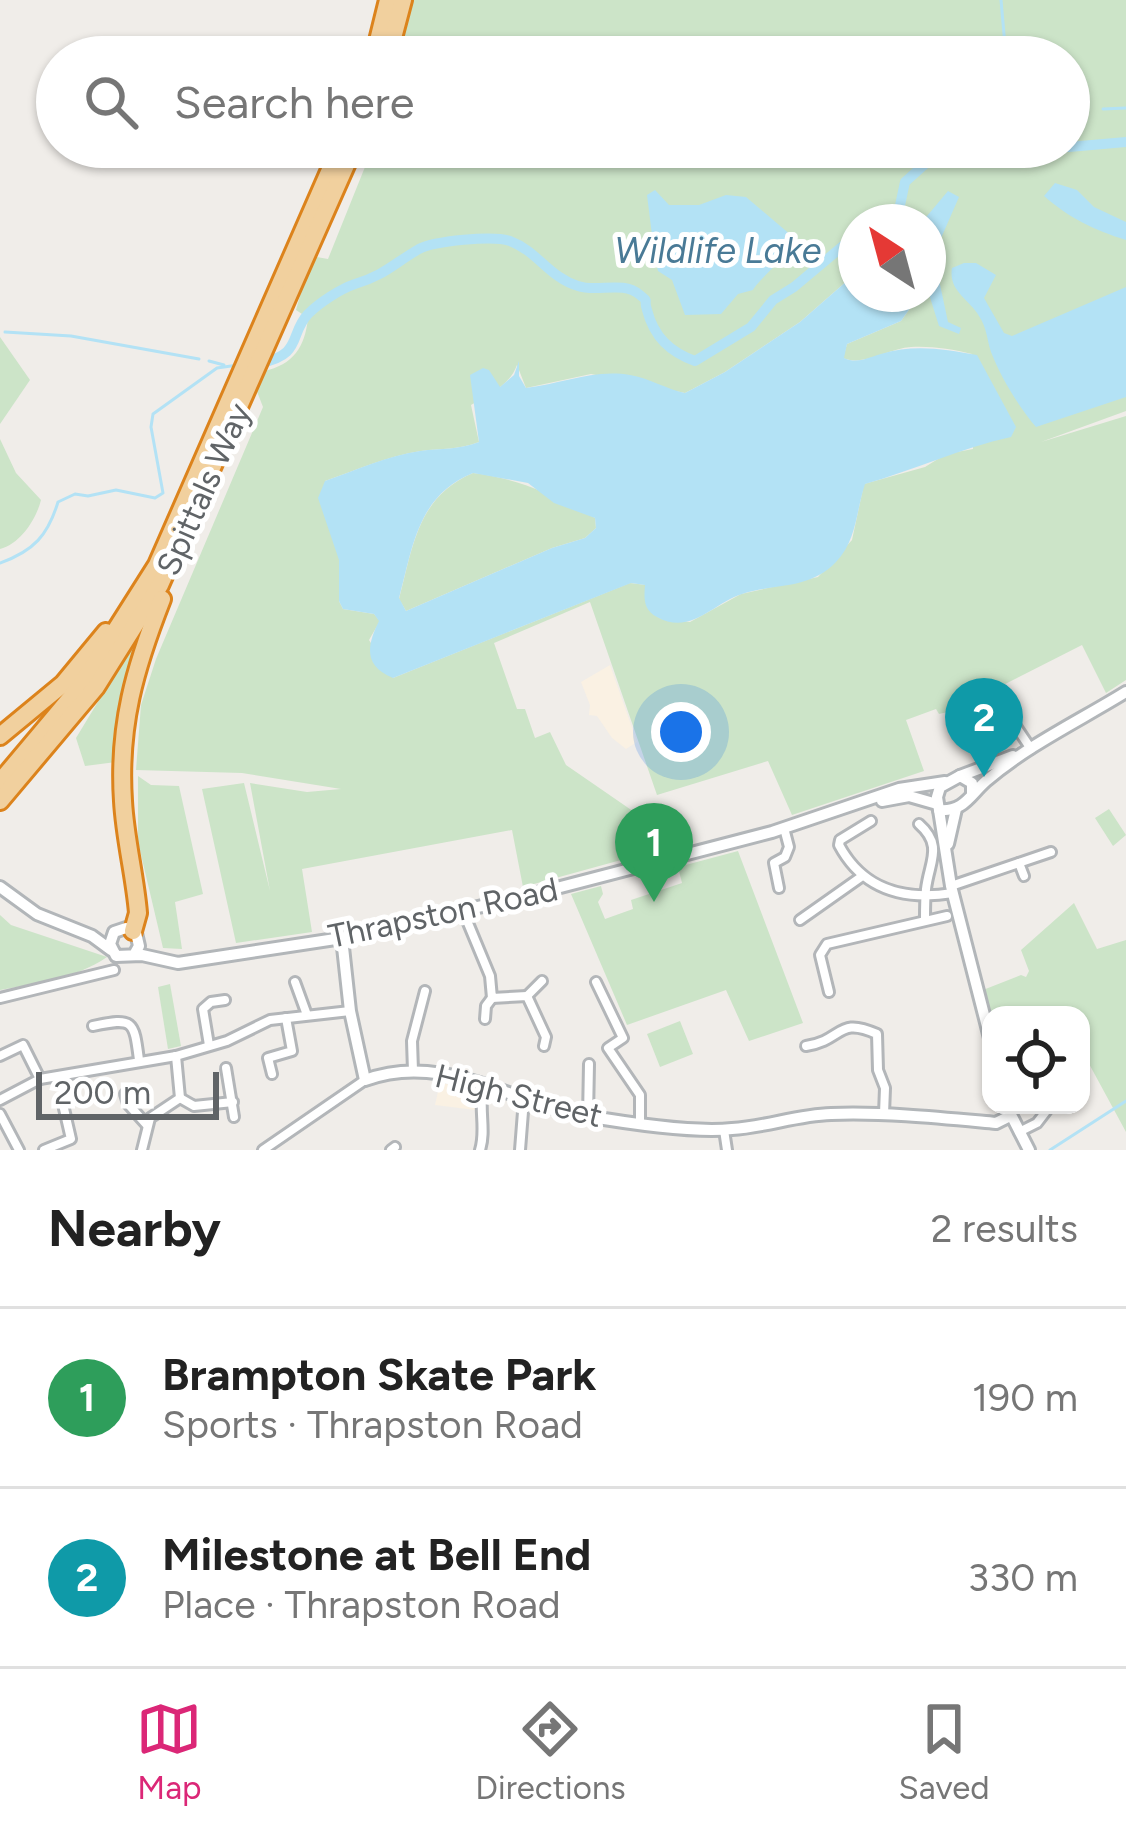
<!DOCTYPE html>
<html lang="en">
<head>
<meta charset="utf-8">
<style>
	:root { --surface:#fff; --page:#f2f2f2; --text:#222; --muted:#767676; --line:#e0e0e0; --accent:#db2777 }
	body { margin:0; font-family:Figtree,sans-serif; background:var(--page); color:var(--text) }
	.controls { position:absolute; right:36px; bottom:36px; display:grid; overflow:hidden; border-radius:24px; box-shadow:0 3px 9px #0004 }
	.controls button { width:108px; height:108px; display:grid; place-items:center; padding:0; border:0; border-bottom:3px solid var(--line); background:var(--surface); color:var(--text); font:60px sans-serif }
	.compass { position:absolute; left:838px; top:204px; width:108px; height:108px; border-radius:50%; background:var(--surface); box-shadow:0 3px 9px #0004; rotate:324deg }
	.scale { position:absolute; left:36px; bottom:30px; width:183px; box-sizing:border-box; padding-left:12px; border:6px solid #606467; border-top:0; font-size:33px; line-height:42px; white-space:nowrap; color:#606467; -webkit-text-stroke:9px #fff; paint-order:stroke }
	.you { position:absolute; left:681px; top:732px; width:42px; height:42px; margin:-30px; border:9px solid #fff; border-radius:50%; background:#1a73e8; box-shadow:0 0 0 18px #1a73e833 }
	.badge { display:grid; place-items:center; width:78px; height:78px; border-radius:50%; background:var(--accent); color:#fff; font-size:39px; font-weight:700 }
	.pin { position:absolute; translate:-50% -99px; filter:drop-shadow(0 3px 6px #0008) }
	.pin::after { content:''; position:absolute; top:63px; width:42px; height:36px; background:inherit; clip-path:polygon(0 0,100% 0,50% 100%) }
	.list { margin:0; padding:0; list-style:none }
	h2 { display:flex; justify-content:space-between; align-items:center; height:156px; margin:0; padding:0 48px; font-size:51px }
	h2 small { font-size:39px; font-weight:400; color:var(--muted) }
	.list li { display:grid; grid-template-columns:78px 1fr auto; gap:36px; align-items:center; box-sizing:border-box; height:180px; padding:0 48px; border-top:3px solid var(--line) }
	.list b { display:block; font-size:45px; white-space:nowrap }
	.list p { margin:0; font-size:39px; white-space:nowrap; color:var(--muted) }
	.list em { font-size:39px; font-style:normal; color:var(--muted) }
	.icon { flex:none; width:66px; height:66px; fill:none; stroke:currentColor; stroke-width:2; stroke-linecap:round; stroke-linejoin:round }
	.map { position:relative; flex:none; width:1126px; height:1150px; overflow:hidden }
	.search { position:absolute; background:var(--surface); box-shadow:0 3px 9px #0004; left:36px; right:36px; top:36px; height:132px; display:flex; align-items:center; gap:30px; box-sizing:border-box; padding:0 42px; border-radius:66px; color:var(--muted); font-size:45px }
	.sheet { height:516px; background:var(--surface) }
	nav { display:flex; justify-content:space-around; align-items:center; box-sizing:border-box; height:168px; border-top:3px solid var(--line); background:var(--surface); font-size:33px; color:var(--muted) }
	nav a { display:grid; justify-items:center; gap:6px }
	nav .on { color:var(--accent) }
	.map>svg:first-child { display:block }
</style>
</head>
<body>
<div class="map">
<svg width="1126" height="1150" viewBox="0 0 1126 1150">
	<rect width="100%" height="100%" fill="#f0ede9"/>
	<g fill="#faf1e3">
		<polygon points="610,665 637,742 626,749 612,738 597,716 589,715 590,705 581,682"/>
		<polygon points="440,1083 479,1090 475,1110 435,1105"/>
	</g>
	<g fill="#cce4c8" fill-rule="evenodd">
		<path d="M413 0H1126V411L1041 442 1126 416V680L1106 693 1082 645 952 711 939 714 936 709 906 720 924 771 792 815 768 761 657 795 590 602 494 643 517 709H525L535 738 550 732 566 765 656 827 665 844 661 849 523 887 512 830 302 869 312 932 236 943 202 789 244 783 270 891 250 783 307 792 341 789 242 773 136 770 141 705 156 659 263 407 256 389 264 371C293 365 305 347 308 318L296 310 311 256 328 259 373 147H1069V57H392ZM856 222H928V294H916L918 297 901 321 847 344 843 358C863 367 890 348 911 347 932 346 952 349 972 354L973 449 946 454 925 467 864 484 852 540 818 577 741 594 690 622 659 618 645 593 646 585 630 583 393 678 369 640 380 621 374 614 343 609 339 601 342 574 325 481C356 470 388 456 421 451 442 448 459 450 479 442L471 405C489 395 510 385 517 365L526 388 591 374 685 393 725 372 800 322 856 273Z"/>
		<polygon points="0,337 30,380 0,424"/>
		<path d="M0 439 16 473 41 500C36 520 20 544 0 549Z"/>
		<path d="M473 473C517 478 556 496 595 518L596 528 585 538 552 548 406 611 399 599C413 547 417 497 473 473Z"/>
		<polygon points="130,649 136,651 115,724 116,762 85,766 76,738"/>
		<polygon points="138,776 151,785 179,786 203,894 175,902 182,949 163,948 138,842"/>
		<polygon points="1109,809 1126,835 1113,846 1095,818"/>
		<polygon points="738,851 803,1023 749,1041 726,990 627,1025 571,894 601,886 603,894 598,902 605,919 633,909 631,900 682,883 678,867"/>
		<polygon points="1074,903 1097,949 1126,940 1126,1132 1081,1049 1081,1015 1063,1015 1057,1006 1043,1015 991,1015 991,1020 983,990 1021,975 1026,977 1029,971 1021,950"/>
		<path d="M0 915 11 925 107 957C75 979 37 983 0 990Z"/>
		<polygon points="170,984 181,1046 168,1049 158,987"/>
		<polygon points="680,1021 693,1054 660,1067 647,1034"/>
	</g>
	<g fill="#b3e2f5" fill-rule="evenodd">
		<path d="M1055 183 1077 190 1094 207 1126 222V240C1094 230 1069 218 1044 196Z"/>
		<path d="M655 190 669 205H699L726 195 746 197 792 236 788 254C781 259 755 285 753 290L738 294 721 314 685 315 672 280 658 271 655 259 647 195Z"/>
		<polygon points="948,191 959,197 938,245 932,247 948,322 961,328 959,334 939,326 928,291 928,222 922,222"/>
		<path d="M964 263H976L996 275 984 298 1004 333 1012 336 1126 287V397L1036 427C1019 407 1001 378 991 352 987 340 987 328 979 316 969 299 948 291 952 268Z"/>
		<path d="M856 273V294L918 297 901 321 847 344 844 358C857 364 867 358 881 354 914 344 943 349 977 355L1016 427 1011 437C961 448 914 470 865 484 856 511 857 540 836 562 809 590 776 583 742 594 713 603 691 636 657 617 643 610 644 598 645 585L631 583 393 678C363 666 367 645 379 621L374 614 343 609 339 601V560L318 498 325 481C356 470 387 456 420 451 441 448 459 450 479 442L470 375 483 368 489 370 500 387 514 375 519 361V376L526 388C562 384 593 369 630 375 649 378 666 389 685 393L725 372 800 322ZM473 473 528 483 554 503 595 518 596 528 585 538 552 548 406 611 399 598C413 547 417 496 473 473Z"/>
	</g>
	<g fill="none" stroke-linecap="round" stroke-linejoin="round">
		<g stroke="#b3e2f5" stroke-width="3">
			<polyline points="1001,0 1006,57"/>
			<polyline points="1103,109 1126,108"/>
			<polyline points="5,332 71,336 199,359"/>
			<polyline points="209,361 224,365"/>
			<path d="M0 563C34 551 48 535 58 502L75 494 88 496 116 490 155 498 163 493 151 427 153 414 217 368 238 365"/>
			<polyline points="1050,1150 1126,1101"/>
		</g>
		<g stroke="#b3e2f5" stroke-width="10">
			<polyline points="997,147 1009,153 1067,147"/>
			<polyline points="1069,147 1126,142"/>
			<polyline points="890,222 899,210 905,182 944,147"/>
			<path d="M260 363C303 355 289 334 308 314 319 303 340 289 355 284 385 275 393 264 419 249 434 241 493 235 510 241 537 251 550 278 578 286 598 293 622 280 640 295 650 303 643 298 647 310 654 337 670 352 695 361L751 327 773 300 794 287 856 235"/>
		</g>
		<g stroke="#b3b6b9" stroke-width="14">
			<g id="street">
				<polyline points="995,727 1006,723 1015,725 1031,749"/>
				<path d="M871 821 840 840 839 845C863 890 904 901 953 893"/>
				<path d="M919 824C944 846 929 862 926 889 925 899 925 910 925 920"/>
				<polyline points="1019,863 1024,876"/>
				<polyline points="951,886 1051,852"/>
				<polyline points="779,888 774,863 785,857 789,847 784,828"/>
				<polyline points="463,911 490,976 492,998 527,996 546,1037 544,1046"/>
				<polyline points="800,920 861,877"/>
				<polyline points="295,982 307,1015"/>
				<polyline points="596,982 623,1038 608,1048 640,1095 640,1122"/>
				<polyline points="829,992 820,955 827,944 947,916"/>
				<polyline points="527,996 542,981"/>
				<polyline points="0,998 114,970"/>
				<polyline points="485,1019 486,1006 492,998"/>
				<path d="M93 1026C134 1017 134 1021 139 1060"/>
				<polyline points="209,1045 203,1009 211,1002 225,1000"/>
				<path d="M806 1046C844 1040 837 1016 877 1034L878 1070 885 1088 884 1114"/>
				<polyline points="0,1056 23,1045 40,1079"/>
				<polyline points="226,1068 234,1117"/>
				<polyline points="413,1071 412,1041 425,991"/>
				<polyline points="272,1074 268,1058 292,1051 286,1018"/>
				<polyline points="125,1094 128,1104 146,1124"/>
				<polyline points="180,1098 194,1106 233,1102"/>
				<polyline points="0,1100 40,1079 176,1056 227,1041 270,1020 350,1011"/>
				<polyline points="0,1114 19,1150"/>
				<polyline points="588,1117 589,1064"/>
				<polyline points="724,1130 727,1150"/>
				<polyline points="1019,1132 1037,1123 1047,1110 1045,1105"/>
				<polyline points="44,1150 71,1139 62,1100"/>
				<polyline points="142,1150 150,1118 180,1098 176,1056"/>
				<polyline points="263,1150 365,1080"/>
				<polyline points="391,1150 395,1147"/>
				<path d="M480 1150C487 1128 477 1107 485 1084"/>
				<polyline points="520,1150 524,1099"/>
			</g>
		</g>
		<g stroke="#b2b6b9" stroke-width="16">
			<g id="secondary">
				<polyline points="960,776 1013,756"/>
				<path d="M972 795V783L960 776 940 787 937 797 939 810C964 812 970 795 986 781 1028 745 1079 721 1126 692"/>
				<polyline points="882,801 909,796 937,804"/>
				<polyline points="939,810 951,886 991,1042"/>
				<polyline points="948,844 956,809"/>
				<polyline points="0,887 37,914 92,936 111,950"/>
				<path d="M342 938 350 1011 365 1080C443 1051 511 1103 586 1116 627 1123 692 1133 732 1129 766 1127 797 1115 831 1114 886 1112 942 1118 996 1123L1010 1116"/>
				<polyline points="134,955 139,946 136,933 126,928 114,932 110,944 116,956 142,955 178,963 342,938 522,897 772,832 899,789 945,782"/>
				<polyline points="1006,1105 1029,1150"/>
			</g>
		</g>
		<g stroke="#dc831c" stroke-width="22">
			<g id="highway">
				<polyline points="374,57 388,0"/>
				<polyline points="388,57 403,0"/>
				<polyline points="0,736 63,684 106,632"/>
				<polyline points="0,782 79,688 157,565 340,147"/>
				<polyline points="0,801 96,687 160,585 354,147"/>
				<path d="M133 931 138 913C135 876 125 839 123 801 118 725 135 668 162 599"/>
			</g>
		</g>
		<use href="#street" stroke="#fff" stroke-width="8"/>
		<use href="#secondary" stroke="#fff" stroke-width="10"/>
		<use href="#highway" stroke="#f1d09e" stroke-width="16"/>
	</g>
	<g text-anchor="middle" stroke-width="10" stroke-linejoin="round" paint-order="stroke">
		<g font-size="33" fill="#606467" stroke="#fff">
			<text transform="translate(203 489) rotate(-66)" y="12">Spittals Way</text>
			<text transform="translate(443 912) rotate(-12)" y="12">Thrapston Road</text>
			<text transform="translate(519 1095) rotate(14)" y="12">High Street</text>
		</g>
		<g font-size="36" font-style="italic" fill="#497a96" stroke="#fff">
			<text x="718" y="263">Wildlife Lake</text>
		</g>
	</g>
</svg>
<div class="controls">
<button><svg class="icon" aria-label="locate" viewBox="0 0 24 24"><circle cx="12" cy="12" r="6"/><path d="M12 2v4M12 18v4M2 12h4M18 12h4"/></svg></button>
</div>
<svg class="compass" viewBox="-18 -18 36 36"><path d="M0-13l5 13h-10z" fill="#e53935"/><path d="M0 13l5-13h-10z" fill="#767676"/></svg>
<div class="scale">200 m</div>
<div class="you"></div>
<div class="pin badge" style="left:654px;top:902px;background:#2e9e5b">1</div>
<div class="pin badge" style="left:984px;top:777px;background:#0f9aa8">2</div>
<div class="search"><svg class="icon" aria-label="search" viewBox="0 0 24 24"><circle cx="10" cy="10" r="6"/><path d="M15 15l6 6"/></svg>Search here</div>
</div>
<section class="sheet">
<h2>Nearby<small>2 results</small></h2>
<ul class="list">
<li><span class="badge" style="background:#2e9e5b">1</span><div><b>Brampton Skate Park</b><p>Sports · Thrapston Road</p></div><em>190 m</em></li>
<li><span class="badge" style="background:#0f9aa8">2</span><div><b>Milestone at Bell End</b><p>Place · Thrapston Road</p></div><em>330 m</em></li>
</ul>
</section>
<nav>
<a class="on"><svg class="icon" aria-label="map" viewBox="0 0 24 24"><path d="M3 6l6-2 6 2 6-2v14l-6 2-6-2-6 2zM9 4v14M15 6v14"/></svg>Map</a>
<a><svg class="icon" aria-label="directions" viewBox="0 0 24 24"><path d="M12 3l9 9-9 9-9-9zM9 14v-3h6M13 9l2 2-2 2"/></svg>Directions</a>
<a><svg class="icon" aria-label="saved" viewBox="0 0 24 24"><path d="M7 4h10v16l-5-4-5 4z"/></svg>Saved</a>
</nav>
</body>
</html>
